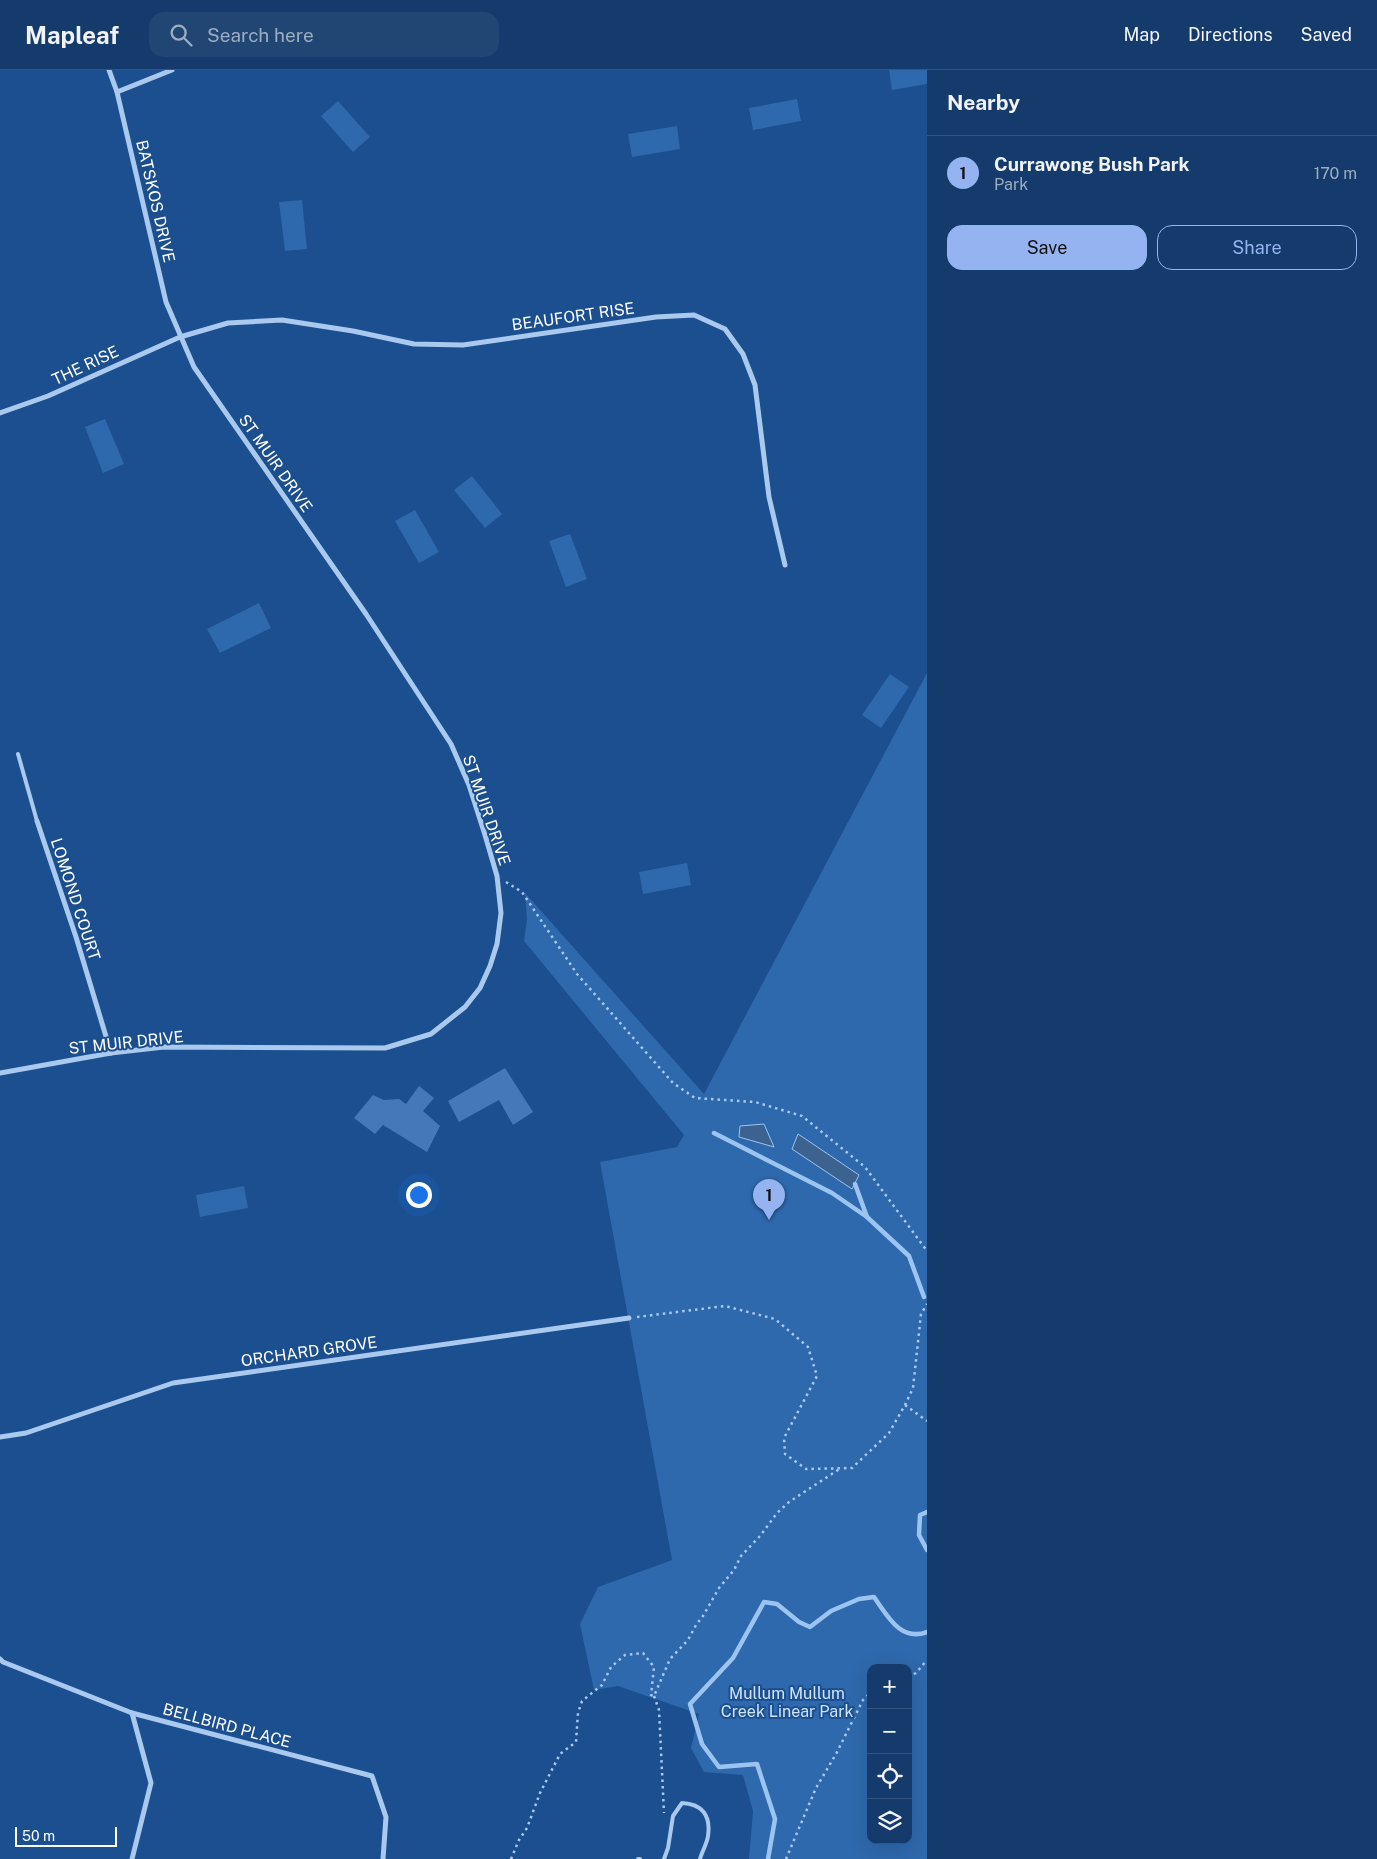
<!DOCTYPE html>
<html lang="en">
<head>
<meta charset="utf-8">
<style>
	:root { --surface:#143b6b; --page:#214673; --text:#f1f3f6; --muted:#9dadc1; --line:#33557e; --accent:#95b2f1 }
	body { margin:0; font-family:"Public Sans",sans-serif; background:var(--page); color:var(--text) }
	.controls { position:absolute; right:15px; bottom:15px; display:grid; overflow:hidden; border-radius:10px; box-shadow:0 5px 20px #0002 }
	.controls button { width:45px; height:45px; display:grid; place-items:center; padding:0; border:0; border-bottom:1px solid var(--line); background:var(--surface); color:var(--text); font:25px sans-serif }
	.scale { position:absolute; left:15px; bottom:12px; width:102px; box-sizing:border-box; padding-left:5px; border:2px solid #fff; border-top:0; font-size:14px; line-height:18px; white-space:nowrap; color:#fff; -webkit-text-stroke:4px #1b4f8f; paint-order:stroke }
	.you { position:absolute; left:418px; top:1124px; width:18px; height:18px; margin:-12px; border:4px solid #fff; border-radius:50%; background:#1a73e8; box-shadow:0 0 0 8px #1a73e833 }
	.badge { display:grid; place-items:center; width:32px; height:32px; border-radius:50%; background:var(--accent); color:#111; font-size:16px; font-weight:700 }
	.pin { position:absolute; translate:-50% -41px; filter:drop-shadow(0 1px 2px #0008) }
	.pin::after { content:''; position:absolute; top:26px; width:18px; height:15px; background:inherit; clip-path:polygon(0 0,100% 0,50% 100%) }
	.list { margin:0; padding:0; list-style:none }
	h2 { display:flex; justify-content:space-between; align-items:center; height:65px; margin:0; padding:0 20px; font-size:21px }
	h2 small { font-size:16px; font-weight:400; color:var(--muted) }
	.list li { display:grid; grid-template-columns:32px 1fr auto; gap:15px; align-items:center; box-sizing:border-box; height:75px; padding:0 20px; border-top:1px solid var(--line) }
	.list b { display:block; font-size:19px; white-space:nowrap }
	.list p { margin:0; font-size:16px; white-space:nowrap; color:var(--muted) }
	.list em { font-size:16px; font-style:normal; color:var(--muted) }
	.actions { display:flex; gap:10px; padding:15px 20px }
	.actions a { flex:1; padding:11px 0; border:1px solid var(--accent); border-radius:15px; text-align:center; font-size:18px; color:var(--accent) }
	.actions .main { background:var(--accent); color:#111 }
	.icon { flex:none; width:28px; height:28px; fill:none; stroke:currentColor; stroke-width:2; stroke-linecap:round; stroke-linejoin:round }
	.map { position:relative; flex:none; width:927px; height:1789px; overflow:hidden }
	header { display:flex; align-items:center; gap:30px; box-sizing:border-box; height:70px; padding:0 25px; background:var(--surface); border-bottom:1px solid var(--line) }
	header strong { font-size:24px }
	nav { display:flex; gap:28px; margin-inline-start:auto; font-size:18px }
	.search { width:350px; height:45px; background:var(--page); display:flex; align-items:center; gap:12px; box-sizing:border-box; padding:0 18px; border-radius:15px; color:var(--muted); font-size:19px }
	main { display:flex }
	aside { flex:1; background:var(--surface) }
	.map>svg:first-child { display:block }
</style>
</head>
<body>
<header>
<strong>Mapleaf</strong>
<div class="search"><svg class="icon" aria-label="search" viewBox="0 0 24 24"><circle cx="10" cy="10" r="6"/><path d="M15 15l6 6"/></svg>Search here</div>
<nav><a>Map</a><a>Directions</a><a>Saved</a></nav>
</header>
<main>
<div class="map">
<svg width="927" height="1789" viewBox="0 0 927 1789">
	<rect width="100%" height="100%" fill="#1b4f8f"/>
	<g fill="#2e69ad" fill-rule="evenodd">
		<polygon points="889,0 927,0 927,14 892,20"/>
		<polygon points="797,29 801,51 753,60 749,38"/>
		<polygon points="338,31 370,67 353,82 321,46"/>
		<polygon points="677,56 680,79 632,87 628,64"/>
		<polygon points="302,130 307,179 285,181 279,132"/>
		<polygon points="105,349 124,394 103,403 85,357"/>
		<polygon points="472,406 502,444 485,458 454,420"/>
		<polygon points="415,440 439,482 419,493 395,451"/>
		<polygon points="570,464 587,509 566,517 549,471"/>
		<polygon points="259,533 271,558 220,583 207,559"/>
		<path d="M927 603V1789H749L753 1741 743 1705 704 1702 691 1678 699 1644 618 1616 594 1620 580 1554 598 1517 672 1490 600 1092 677 1077 684 1065 524 871 527 849 525 823 704 1024ZM871 1598H908V1770H871Z"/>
		<polygon points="890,604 909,617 881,658 862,645"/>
		<polygon points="687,793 691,815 643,824 639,802"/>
		<polygon points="244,1116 248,1138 200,1147 196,1125"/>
	</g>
	<g fill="#3c6290" stroke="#9cc4f0">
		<polygon points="764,1054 774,1077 739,1067 740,1056"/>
		<polygon points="798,1064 859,1105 852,1119 792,1079"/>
	</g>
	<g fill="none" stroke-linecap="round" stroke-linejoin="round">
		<g stroke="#9cc4f0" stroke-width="4.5">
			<polyline points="714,1063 832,1123 867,1147 909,1186 924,1227"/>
			<polyline points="855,1114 867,1147"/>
			<polyline points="927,1442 920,1445 919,1465 927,1480"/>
			<path d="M768 1789 775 1749 757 1694 719 1697 702 1674 690 1634 733 1588 764 1532 777 1534 799 1552 810 1557 831 1541 859 1529 874 1527C887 1545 900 1572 927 1562"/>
		</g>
	</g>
	<g fill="#4478b7">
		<polygon points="505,998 533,1042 513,1055 499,1030 459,1052 448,1031"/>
		<polygon points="419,1016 434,1028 423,1041 440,1056 427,1082 383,1055 375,1064 354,1048 373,1025 384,1030 399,1029 406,1034"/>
	</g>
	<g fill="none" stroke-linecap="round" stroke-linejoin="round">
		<g stroke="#a9c9ee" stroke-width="2.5" stroke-dasharray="2.5 4" stroke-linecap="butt">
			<polyline points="506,812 522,822 577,904 673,1013 695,1028 755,1032 802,1046 865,1097 927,1181"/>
			<polyline points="637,1247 725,1236 775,1249 808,1277 817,1306 784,1368 785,1384 806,1399 852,1398 889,1363 905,1335 913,1318 921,1244 927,1234"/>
			<polyline points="905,1335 927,1351"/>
			<polyline points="908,1607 916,1603 927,1590"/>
			<polyline points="654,1626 659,1640 664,1743"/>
			<polyline points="511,1789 519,1770 527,1758 540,1723 560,1684 576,1672 578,1643 582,1631 602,1615 611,1597 625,1585 643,1583 654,1597 651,1625 654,1626 670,1589 688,1570 696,1555 703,1546 719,1518 734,1500 741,1486 760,1466 777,1443 789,1432 841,1398"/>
			<polyline points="786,1789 816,1718 836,1684 863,1630 871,1622"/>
		</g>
		<g stroke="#a9c9ee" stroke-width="4">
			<polyline points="18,684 37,751"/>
			<polyline points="638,1789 640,1789"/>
			<path d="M664 1789 668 1778 673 1746 682 1733C702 1734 711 1745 708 1766 707 1774 702 1781 700 1789"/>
		</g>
		<g stroke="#a9c9ee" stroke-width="5">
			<polyline points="117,22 172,0"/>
			<polyline points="0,343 48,326 180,267 228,253 282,250 353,261 414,274 463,275 656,247 694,245 725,259 743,284 755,315 769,427 785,495"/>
			<polyline points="37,751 76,867 111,983"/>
			<polyline points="0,1003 111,983 164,977 385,978 431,964 465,937 480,918 490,896 497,874 501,843 497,806 485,765 469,715 451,674 366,544 194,297 166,232 117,22 109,0"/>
			<polyline points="0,1367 26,1363 173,1313 629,1248"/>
			<polyline points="0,1589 3,1592 132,1643 372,1706 386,1747 383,1789"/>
			<polyline points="132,1789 151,1713 132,1643"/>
		</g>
	</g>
	<g text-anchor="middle" stroke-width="4" stroke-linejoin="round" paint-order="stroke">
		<g font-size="16" fill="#fff" stroke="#1b4f8f">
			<text transform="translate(156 131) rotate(77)" y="6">BATSKOS DRIVE</text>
			<text transform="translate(573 246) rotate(-8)" y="6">BEAUFORT RISE</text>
			<text transform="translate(85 295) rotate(-25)" y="6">THE RISE</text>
			<text transform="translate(276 393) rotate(55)" y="6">ST MUIR DRIVE</text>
			<text transform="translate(487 740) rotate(71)" y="6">ST MUIR DRIVE</text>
			<text transform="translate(76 829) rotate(72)" y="6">LOMOND COURT</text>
			<text transform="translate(126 972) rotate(-6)" y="6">ST MUIR DRIVE</text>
			<text transform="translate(309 1281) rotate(-8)" y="6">ORCHARD GROVE</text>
			<text transform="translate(227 1655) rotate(15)" y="6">BELLBIRD PLACE</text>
		</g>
		<g font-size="16" fill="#cfe3fa" stroke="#1b4f8f">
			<text x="787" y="1629">Mullum Mullum<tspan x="787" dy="18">Creek Linear Park</tspan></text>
		</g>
	</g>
</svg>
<div class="controls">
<button>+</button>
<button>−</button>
<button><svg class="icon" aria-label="locate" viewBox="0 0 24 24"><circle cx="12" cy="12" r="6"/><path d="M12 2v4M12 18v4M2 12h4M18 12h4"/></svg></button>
<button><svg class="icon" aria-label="layers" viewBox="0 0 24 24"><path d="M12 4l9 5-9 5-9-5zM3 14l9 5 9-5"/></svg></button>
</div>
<div class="scale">50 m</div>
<div class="you"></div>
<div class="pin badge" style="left:769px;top:1150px">1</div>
</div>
<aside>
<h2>Nearby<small></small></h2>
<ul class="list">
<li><span class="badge">1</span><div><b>Currawong Bush Park</b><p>Park</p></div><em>170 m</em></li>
</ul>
<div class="actions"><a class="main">Save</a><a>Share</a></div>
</aside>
</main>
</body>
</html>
